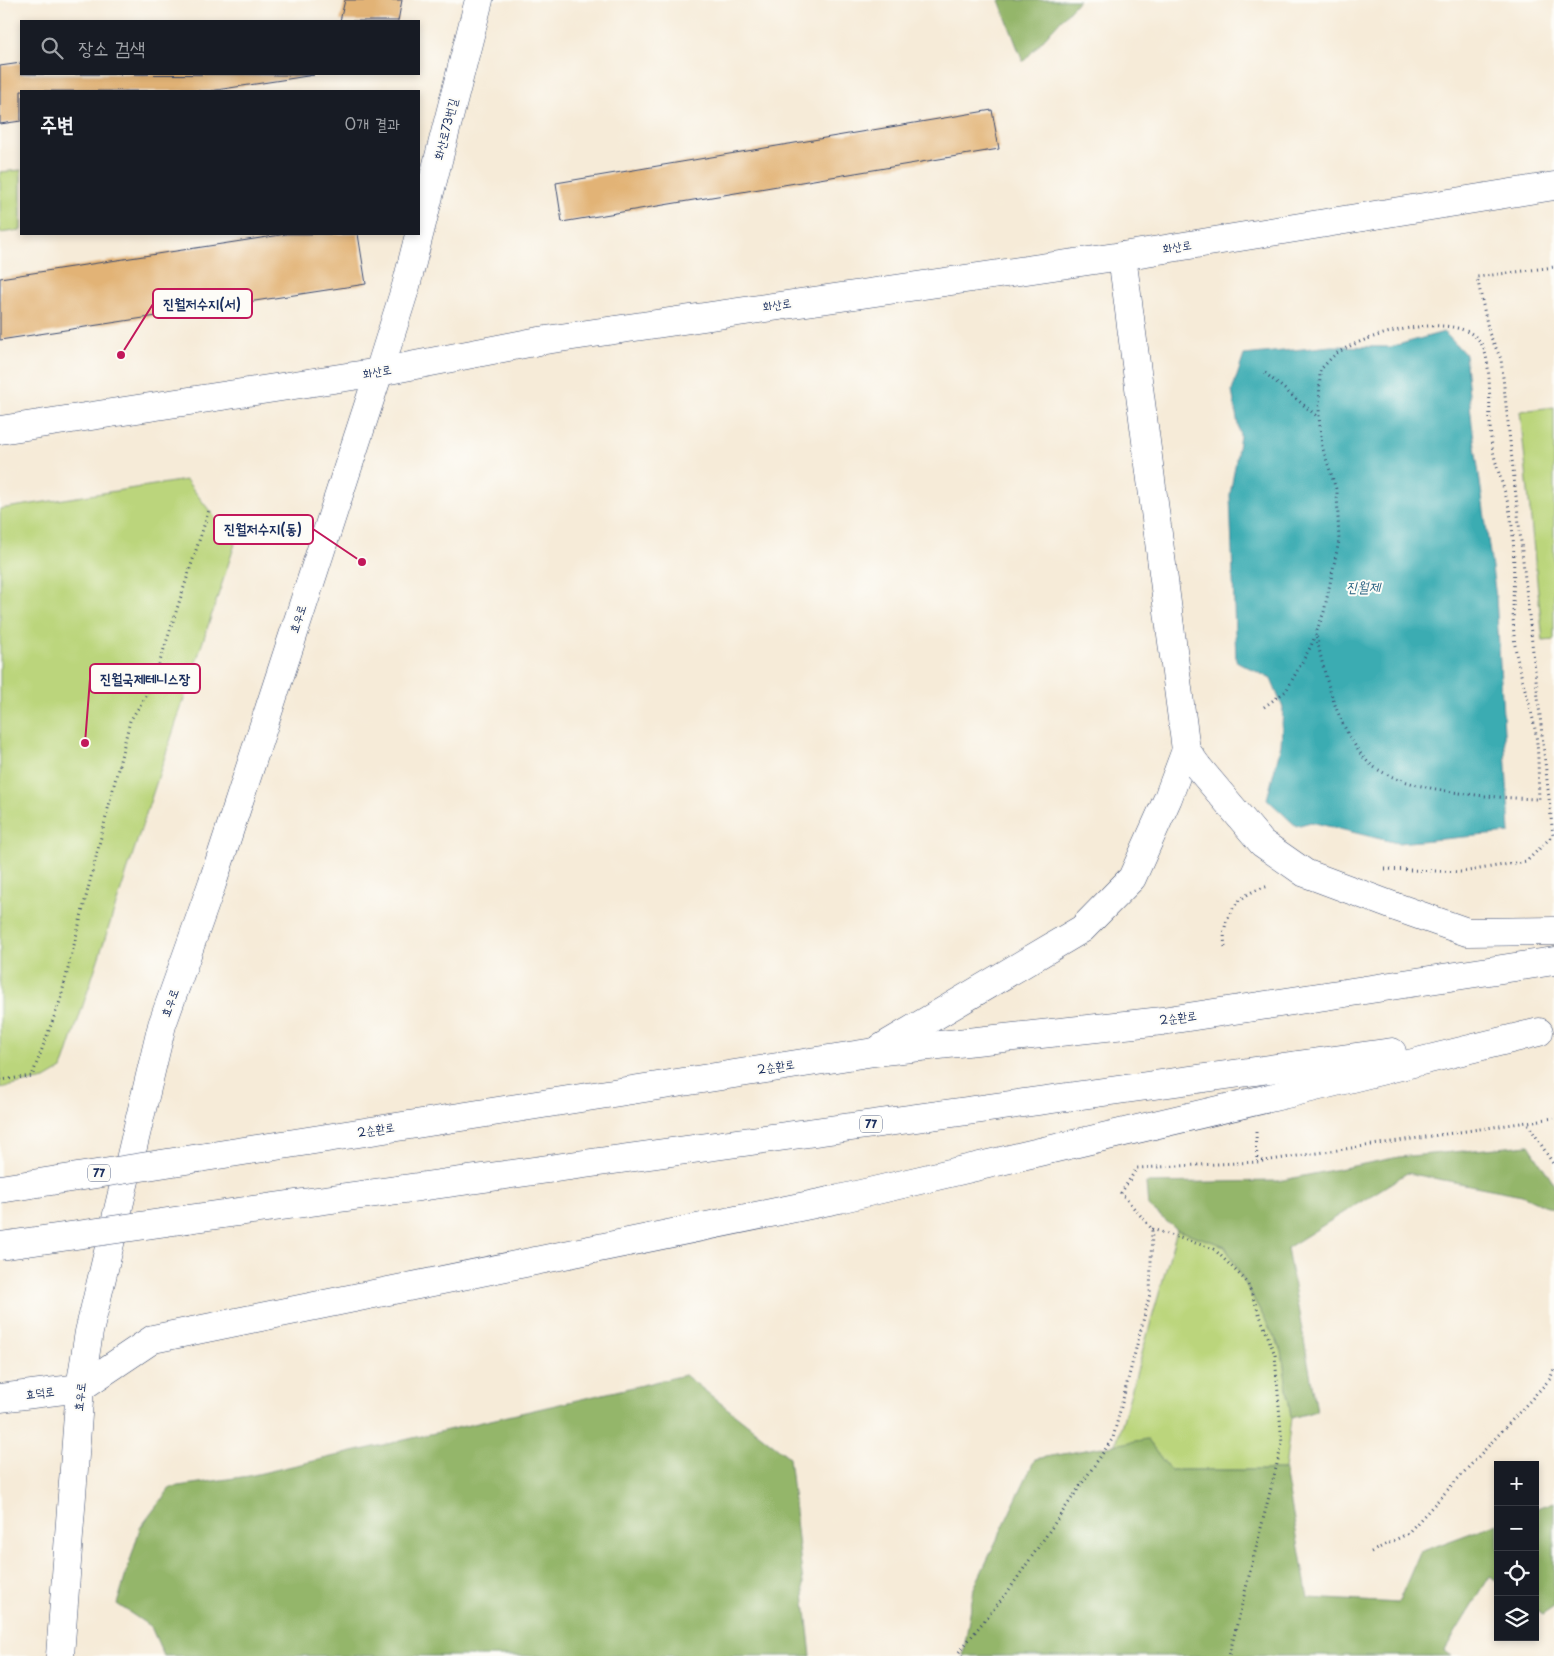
<!DOCTYPE html>
<html lang="ko">
<head>
<meta charset="utf-8">
<style>
	:root { --surface:#171b24; --page:#20242c; --text:#f1f3f6; --muted:#9ea1a6; --line:#363941 }
	body { margin:0; font-family:"Playpen Sans","Poor Story",sans-serif; background:var(--page); color:var(--text) }
	.controls { position:absolute; right:15px; bottom:15px; display:grid; overflow:hidden; border-radius:0px; box-shadow:0 2px 8px #0003 }
	.controls button { width:45px; height:45px; display:grid; place-items:center; padding:0; border:0; border-bottom:1px solid var(--line); background:var(--surface); color:var(--text); font:25px sans-serif }
	.list { margin:0; padding:0; list-style:none }
	h2 { display:flex; justify-content:space-between; align-items:center; height:65px; margin:0; padding:0 20px; font-size:21px }
	h2 small { font-size:16px; font-weight:400; color:var(--muted) }
	.icon { flex:none; width:28px; height:28px; fill:none; stroke:currentColor; stroke-width:2; stroke-linecap:round; stroke-linejoin:round }
	.map { position:relative; flex:none; width:1554px; height:1656px; overflow:hidden }
	.search { position:absolute; background:var(--surface); box-shadow:0 2px 8px #0003; left:20px; top:20px; width:400px; height:55px; display:flex; align-items:center; gap:12px; box-sizing:border-box; padding:0 18px; border-radius:0px; color:var(--muted); font-size:19px }
	.panel { position:absolute; background:var(--surface); box-shadow:0 2px 8px #0003; left:20px; top:90px; width:400px; height:145px; border-radius:0px }
	.map>svg:first-child { display:block }
</style>
</head>
<body>
<div class="map">
<svg width="1554" height="1656" viewBox="0 0 1554 1656">
	<rect width="100%" height="100%" fill="#fdfcf7"/>
	<filter id="ink" filterUnits="userSpaceOnUse"><feTurbulence type="fractalNoise" baseFrequency=".02" numOctaves="2"/><feDisplacementMap in="SourceGraphic" scale="10" xChannelSelector="R" yChannelSelector="G"/><feConvolveMatrix kernelMatrix="1 2 1 2 8 2 1 2 1" color-interpolation-filters="sRGB"/></filter>
	<filter id="wash" filterUnits="userSpaceOnUse"><feTurbulence type="fractalNoise" baseFrequency=".0096" numOctaves="4" result="noise"/><feDisplacementMap in="SourceGraphic" scale="20" xChannelSelector="R" yChannelSelector="G"/><feGaussianBlur stdDeviation="1.12" result="paint"/><feColorMatrix in="noise" values="0 0 0 0 0 0 0 0 0 0 0 0 0 0 0 0 0 1.4 0 .05"/><feComposite in="paint" operator="in"/></filter>
	<g filter="url(#wash)">
		<rect width="100%" height="100%" fill="#f6ebd8"/>
		<g fill="#bbd57b" stroke="#6b826c">
			<polygon points="21,170 21,230 0,233 0,172"/>
			<polygon points="1554,407 1554,640 1543,641 1520,411"/>
			<polygon points="186,480 235,544 62,1069 45,1079 0,1088 0,509"/>
			<polygon points="1177,1230 1225,1246 1282,1351 1291,1418 1285,1470 1170,1470 1147,1439 1116,1445"/>
		</g>
		<g fill="#94b66b" stroke="#587264">
			<polygon points="999,0 1079,0 1023,62"/>
			<polygon points="1529,1145 1554,1184 1554,1210 1522,1195 1407,1173 1287,1248 1317,1411 1291,1418 1282,1351 1225,1246 1177,1230 1148,1206 1146,1183 1278,1181 1399,1157"/>
			<polygon points="685,1375 789,1457 811,1656 164,1656 151,1627 117,1604 140,1528 171,1487 249,1476"/>
			<polygon points="1147,1439 1170,1470 1285,1470 1308,1598 1398,1603 1420,1552 1498,1523 1498,1581 1490,1576 1444,1651 1451,1656 963,1656 974,1588 1035,1459"/>
			<polygon points="1554,1502 1554,1607 1542,1615 1535,1610 1535,1509"/>
		</g>
		<polygon fill="#3aacb2" stroke="#2a6e88" points="1444,332 1465,354 1472,424 1496,597 1510,833 1397,843 1311,822 1296,826 1267,799 1281,745 1283,708 1271,679 1236,661 1230,495 1240,436 1232,391 1244,355 1332,346 1390,347"/>
		<g id="blocks">
			<g fill="#e2b376">
				<polygon points="345,0 402,0 398,21 340,21"/>
				<polygon points="21,63 21,74 314,75 210,91 21,91 21,121 0,124 0,66"/>
				<polygon points="992,110 999,149 562,222 556,183"/>
				<polygon points="287,234 358,234 366,284 0,340 0,278"/>
			</g>
		</g>
	</g>
	<g filter="url(#ink)">
		<use href="#blocks" fill-opacity="0" stroke="#3c4b70" stroke-width="1"/>
		<g fill="none" stroke-linecap="round" stroke-linejoin="round">
			<g stroke="#3c4b70" stroke-width="29">
				<polyline id="minor" points="379,372 406,286 479,0"/>
			</g>
			<g stroke="#3c4b70" stroke-width="29">
				<polyline id="tertiary" points="0,1398 80,1388"/>
			</g>
			<g stroke="#3c4b70" stroke-width="29">
				<g id="secondary">
					<polyline points="0,430 379,372 539,341 1122,256 1554,186"/>
					<polyline points="60,1656 80,1388 89,1332 162,1025 212,884 379,372"/>
				</g>
			</g>
			<g stroke="#3c4b70" stroke-width="29">
				<g id="trunk">
					<polyline points="1122,256 1186,750 1198,767"/>
					<polyline points="1396,907 1467,932 1554,931"/>
					<polyline points="881,1048 1082,929 1132,878 1168,798 1186,750"/>
					<polyline points="199,1158 874,1052 1162,1021 1554,961"/>
					<polyline points="188,1219 1392,1052"/>
					<polyline points="80,1388 153,1339 839,1199 1295,1092 1539,1032"/>
				</g>
			</g>
			<g stroke="#3c4b70" stroke-width="3" stroke-dasharray="1 4" stroke-linecap="butt">
				<polyline points="1265,373 1318,417"/>
				<path d="M1264 707 1286 691 1311 646 1324 612 1339 541 1337 492 1322 446 1319 417 1320 370C1326 364 1332 356 1339 352 1367 334 1462 307 1482 345 1493 365 1488 414 1491 438 1494 466 1507 491 1511 519 1517 557 1511 597 1514 635 1516 669 1531 702 1536 735 1539 756 1538 778 1539 799 1496 798 1392 792 1364 758 1337 725 1324 675 1316 634"/>
				<polyline points="1385,869 1462,872 1527,861 1553,835 1501,359 1489,333 1477,277 1554,267"/>
				<path d="M1225 947C1220 915 1239 892 1270 886"/>
				<polyline points="0,1080 32,1076 60,1001 130,721 152,686 209,510"/>
				<polyline points="1528,1124 1554,1165"/>
				<polyline points="1256,1132 1257,1162"/>
				<polyline points="1152,1229 1214,1249 1247,1282 1275,1355 1282,1444 1229,1656"/>
				<polyline points="1371,1552 1407,1534 1550,1379 1554,1369"/>
				<polyline points="962,1656 959,1652 1009,1590 1113,1438 1150,1294 1152,1229 1121,1193 1137,1168 1257,1162 1554,1118"/>
			</g>
			<use href="#minor" stroke="#fff" stroke-width="28"/>
			<use href="#tertiary" stroke="#fff" stroke-width="28"/>
			<use href="#secondary" stroke="#fff" stroke-width="28"/>
			<use href="#trunk" stroke="#fff" stroke-width="28"/>
			<g stroke="#3c4b70" stroke-width="29" stroke-linecap="butt">
				<g id="trunk-bridge">
					<polyline points="1198,767 1262,843 1305,873 1396,907"/>
					<polyline points="0,1189 199,1158"/>
					<polyline points="0,1246 188,1219"/>
				</g>
			</g>
			<use href="#trunk-bridge" stroke="#fff" stroke-width="28"/>
		</g>
	</g>
	<g text-anchor="middle" stroke-width="4" stroke-linejoin="round" paint-order="stroke">
		<g fill="#fdfcf7" stroke="#5f6c8c" stroke-width="1">
			<rect x="860" y="1115.5" width="22" height="17" rx="4"/>
			<rect x="88" y="1164.5" width="22" height="17" rx="4"/>
		</g>
		<g font-size="11" font-weight="bold" fill="#1b2f5e">
			<text x="871" y="1128">77</text>
			<text x="99" y="1177">77</text>
		</g>
		<g font-size="12" fill="#1b2f5e" stroke="#fdfcf7">
			<text transform="translate(446 129) rotate(-76)" y="4">화산로73번길</text>
			<text transform="translate(1177 247) rotate(-9)" y="4">화산로</text>
			<text transform="translate(777 305) rotate(-8)" y="4">화산로</text>
			<text transform="translate(377 372) rotate(-10)" y="4">화산로</text>
			<text transform="translate(298 619) rotate(-72)" y="4">효우로</text>
			<text transform="translate(170 1003) rotate(-70)" y="4">효우로</text>
			<text transform="translate(1178 1018) rotate(-8)" y="4">2순환로</text>
			<text transform="translate(776 1067) rotate(-9)" y="4">2순환로</text>
			<text transform="translate(376 1130) rotate(-9)" y="4">2순환로</text>
			<text transform="translate(40 1393) rotate(-7)" y="4">효덕로</text>
			<text transform="translate(80 1397) rotate(-84)" y="4">효우로</text>
		</g>
		<g font-size="14" font-style="italic" fill="#276180" stroke="#fdfcf7">
			<text x="1363" y="592">진월제</text>
		</g>
	</g>
	<path fill="none" stroke="#c2185b" stroke-width="2" d="M121 355L153 304M362 562L313 529M85 743L90 679"/>
	<g fill="#c2185b" stroke="#fdfcf7" stroke-width="2">
		<circle cx="121" cy="355" r="5"/>
		<circle cx="362" cy="562" r="5"/>
		<circle cx="85" cy="743" r="5"/>
	</g>
	<g fill="#fdfcf7" stroke="#c2185b" stroke-width="2">
		<rect x="153" y="289" width="99" height="29" rx="5"/>
		<rect x="214" y="515" width="99" height="29" rx="5"/>
		<rect x="90" y="664" width="110" height="29" rx="5"/>
	</g>
	<g font-size="14" text-anchor="middle" font-weight="bold" fill="#1b2f5e">
		<text x="202" y="309">진월저수지(서)</text>
		<text x="263" y="534">진월저수지(동)</text>
		<text x="145" y="684">진월국제테니스장</text>
	</g>
</svg>
<div class="controls">
<button>+</button>
<button>−</button>
<button><svg class="icon" aria-label="locate" viewBox="0 0 24 24"><circle cx="12" cy="12" r="6"/><path d="M12 2v4M12 18v4M2 12h4M18 12h4"/></svg></button>
<button><svg class="icon" aria-label="layers" viewBox="0 0 24 24"><path d="M12 4l9 5-9 5-9-5zM3 14l9 5 9-5"/></svg></button>
</div>
<div class="search"><svg class="icon" aria-label="search" viewBox="0 0 24 24"><circle cx="10" cy="10" r="6"/><path d="M15 15l6 6"/></svg>장소 검색</div>
<section class="panel">
<h2>주변<small>0개 결과</small></h2>
<ul class="list">
</ul>
</section>
</div>
</body>
</html>
